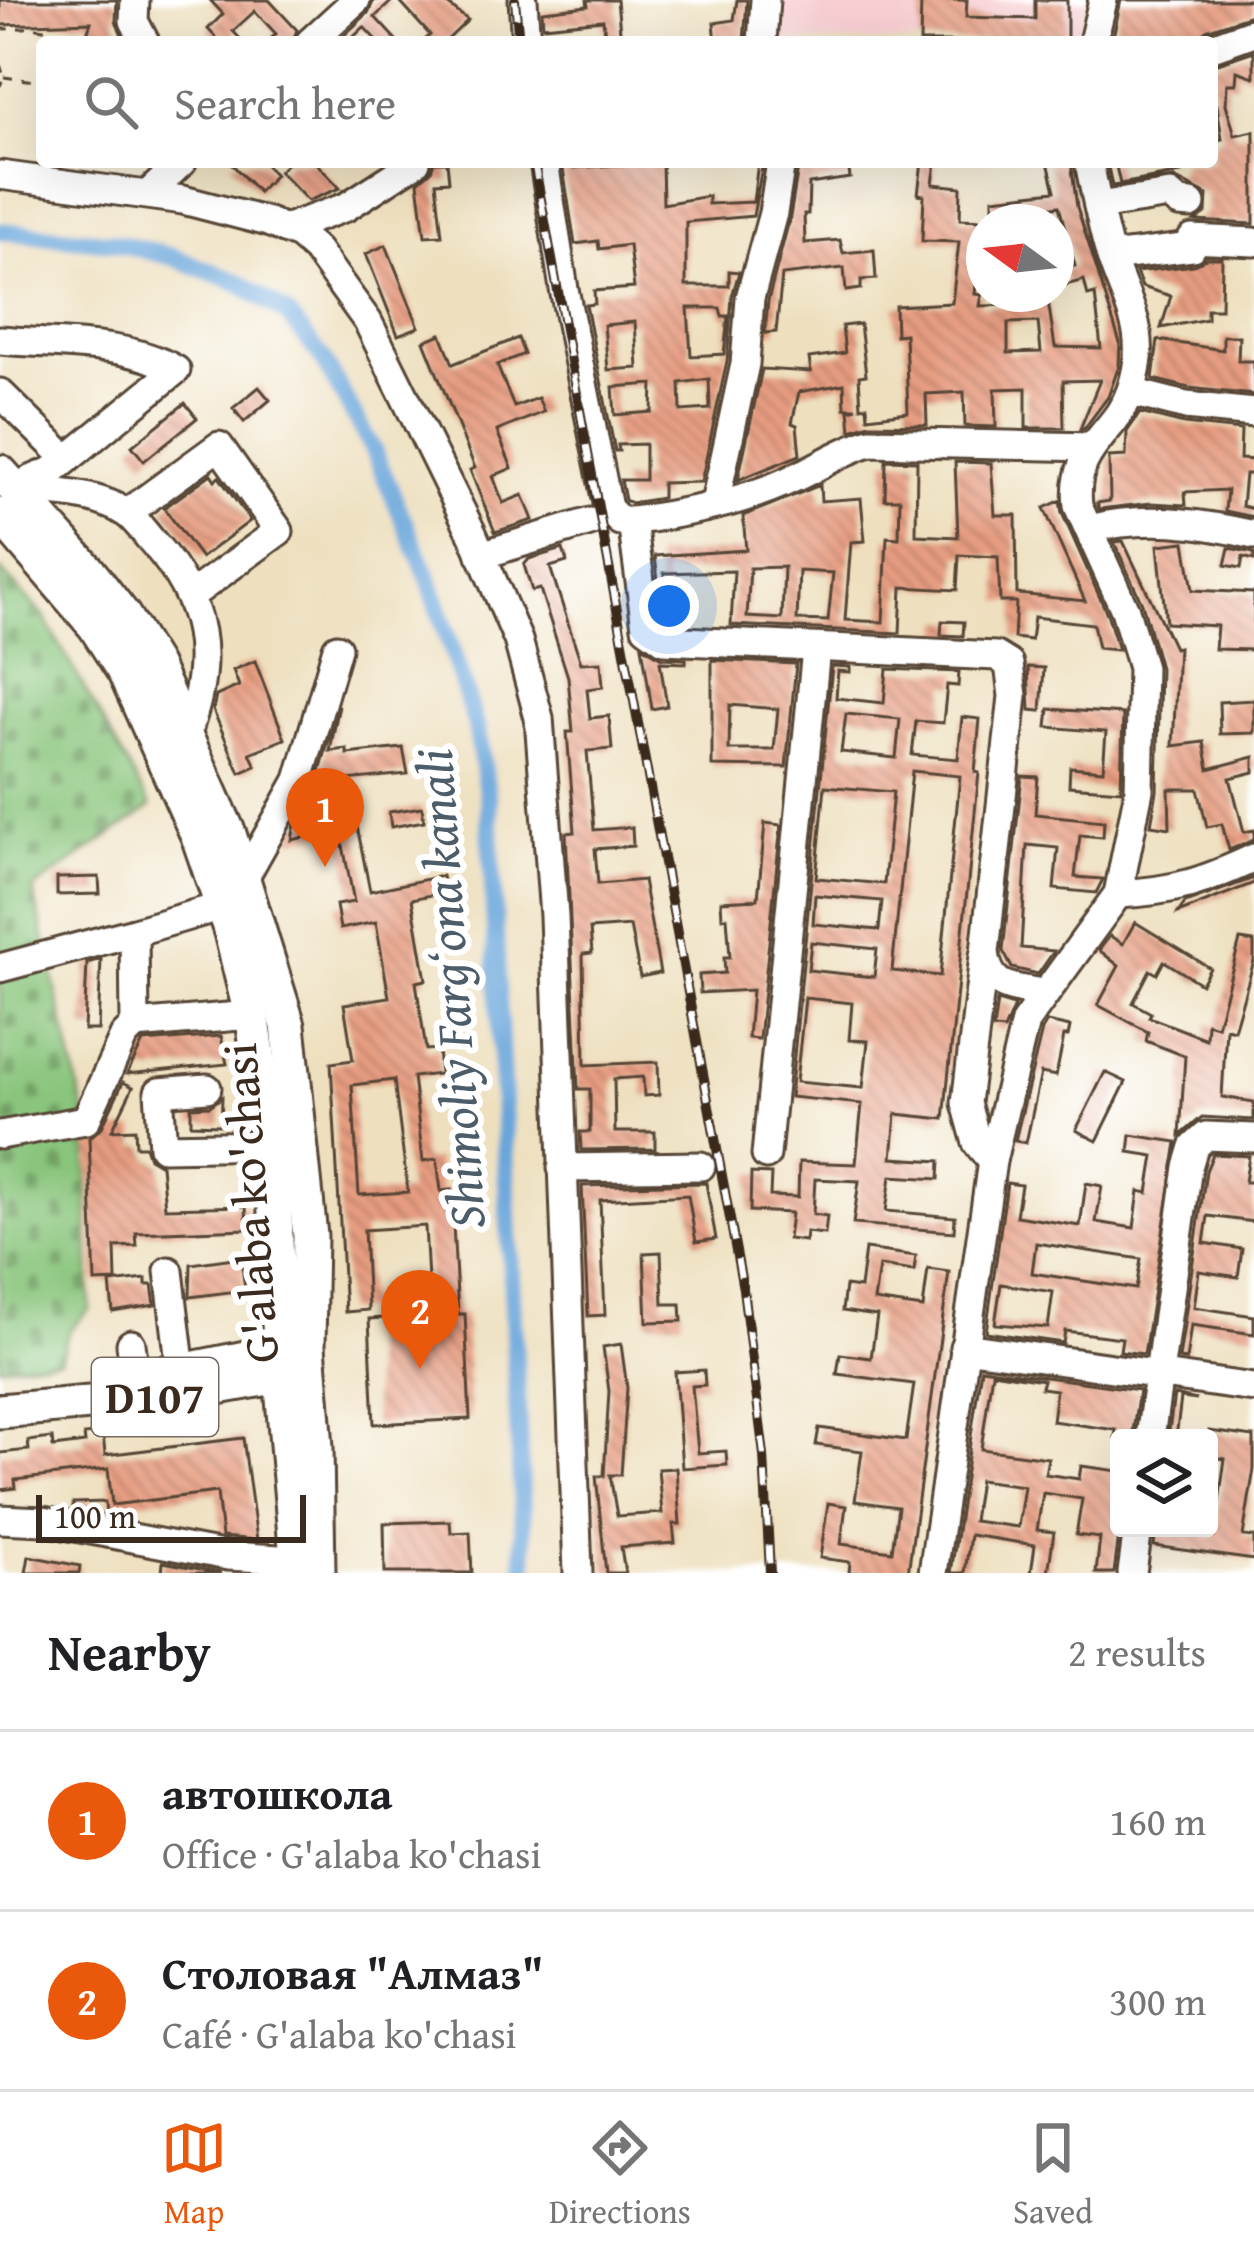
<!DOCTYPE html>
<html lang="en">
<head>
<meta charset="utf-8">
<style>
	:root { --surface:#fff; --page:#f2f2f2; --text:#202124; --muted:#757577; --line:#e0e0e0; --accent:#ea580c }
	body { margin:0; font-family:"Gentium Book Plus",serif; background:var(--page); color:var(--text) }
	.controls { position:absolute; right:36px; bottom:36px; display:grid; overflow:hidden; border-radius:12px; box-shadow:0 12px 48px #0002 }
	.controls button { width:108px; height:108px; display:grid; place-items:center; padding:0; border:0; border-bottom:3px solid var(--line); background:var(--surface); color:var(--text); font:60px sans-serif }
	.compass { position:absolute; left:966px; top:204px; width:108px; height:108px; border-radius:50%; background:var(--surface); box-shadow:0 12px 48px #0002; rotate:285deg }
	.scale { position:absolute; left:36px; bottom:30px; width:270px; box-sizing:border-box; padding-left:12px; border:6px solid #3b2a1e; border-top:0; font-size:33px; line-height:42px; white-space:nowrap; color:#3b2a1e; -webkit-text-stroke:9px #fff; paint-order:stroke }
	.you { position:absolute; left:669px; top:606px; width:42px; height:42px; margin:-30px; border:9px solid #fff; border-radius:50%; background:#1a73e8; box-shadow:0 0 0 18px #1a73e833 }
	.badge { display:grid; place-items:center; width:78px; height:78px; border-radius:50%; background:var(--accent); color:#fff; font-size:39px; font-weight:700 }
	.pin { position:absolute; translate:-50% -99px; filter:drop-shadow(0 3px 6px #0008) }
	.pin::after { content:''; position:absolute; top:63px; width:42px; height:36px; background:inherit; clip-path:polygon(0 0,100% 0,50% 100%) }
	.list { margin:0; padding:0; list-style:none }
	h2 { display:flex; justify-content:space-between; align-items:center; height:156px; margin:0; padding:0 48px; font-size:51px }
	h2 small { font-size:39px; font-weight:400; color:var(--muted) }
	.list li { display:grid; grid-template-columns:78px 1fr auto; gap:36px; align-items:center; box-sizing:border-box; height:180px; padding:0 48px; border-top:3px solid var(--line) }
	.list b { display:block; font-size:45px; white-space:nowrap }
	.list p { margin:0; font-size:39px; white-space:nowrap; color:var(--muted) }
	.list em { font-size:39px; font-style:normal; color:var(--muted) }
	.icon { flex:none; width:66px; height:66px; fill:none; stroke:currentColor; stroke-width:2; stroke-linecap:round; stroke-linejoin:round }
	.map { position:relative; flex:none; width:1254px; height:1573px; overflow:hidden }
	.search { position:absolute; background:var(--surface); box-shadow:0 12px 48px #0002; left:36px; right:36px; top:36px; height:132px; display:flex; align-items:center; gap:30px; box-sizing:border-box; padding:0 42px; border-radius:12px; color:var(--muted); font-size:45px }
	.sheet { height:516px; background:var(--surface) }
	nav { display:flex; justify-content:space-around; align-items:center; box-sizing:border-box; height:168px; border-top:3px solid var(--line); background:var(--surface); font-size:33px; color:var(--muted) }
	nav a { display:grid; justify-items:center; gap:6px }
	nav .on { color:var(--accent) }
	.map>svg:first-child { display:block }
</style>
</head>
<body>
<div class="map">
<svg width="1254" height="1573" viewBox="0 0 1254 1573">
	<defs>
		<pattern id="cemetery-stones" width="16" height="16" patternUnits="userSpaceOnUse" patternTransform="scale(3)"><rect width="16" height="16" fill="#89c57b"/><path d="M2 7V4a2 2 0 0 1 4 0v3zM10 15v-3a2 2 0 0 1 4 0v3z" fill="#71a064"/></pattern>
		<pattern id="building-back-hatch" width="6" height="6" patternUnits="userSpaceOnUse" patternTransform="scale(3)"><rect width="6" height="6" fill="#e79d81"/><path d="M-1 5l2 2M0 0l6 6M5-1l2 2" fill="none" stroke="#bc8069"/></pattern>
	</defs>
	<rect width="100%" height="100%" fill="#fff"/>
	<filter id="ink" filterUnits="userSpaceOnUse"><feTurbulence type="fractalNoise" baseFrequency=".00833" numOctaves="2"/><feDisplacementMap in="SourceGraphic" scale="24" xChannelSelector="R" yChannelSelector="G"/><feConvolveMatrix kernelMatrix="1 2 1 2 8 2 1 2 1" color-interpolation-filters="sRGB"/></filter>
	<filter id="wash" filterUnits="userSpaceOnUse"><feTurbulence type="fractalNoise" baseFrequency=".004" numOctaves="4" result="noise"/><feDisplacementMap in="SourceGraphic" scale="48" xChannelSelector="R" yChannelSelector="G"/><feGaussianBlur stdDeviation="2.7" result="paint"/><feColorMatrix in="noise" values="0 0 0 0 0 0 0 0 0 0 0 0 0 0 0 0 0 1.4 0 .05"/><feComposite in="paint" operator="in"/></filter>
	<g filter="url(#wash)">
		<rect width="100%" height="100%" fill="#eee0bf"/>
		<polygon fill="#f7cfd2" points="777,0 1088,0 1077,42 775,42"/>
		<polygon fill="url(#cemetery-stones)" stroke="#62784c" stroke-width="3" points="0,570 43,615 151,807 33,889 86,1120 90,1309 69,1331 60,1359 0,1366"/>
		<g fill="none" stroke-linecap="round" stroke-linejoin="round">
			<polyline stroke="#69a6da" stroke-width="18" points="0,231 112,242 173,257 240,283 288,315 323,359 375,454 429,579 476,726 489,803 525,1573"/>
		</g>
		<g id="blocks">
			<g fill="url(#building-back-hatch)" fill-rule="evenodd">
				<polygon points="0,0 117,0 116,21 125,42 84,42 91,22 0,25"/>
				<polygon points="210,0 269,0 297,30 292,42 267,42 276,34 255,11 233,31 243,42 220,42 208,29 223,14"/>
				<polygon points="374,0 393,0 375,17 398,42 378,42 364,27 348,42 337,42 368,13"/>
				<polygon points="398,0 442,0 468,20 445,42 423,42 430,35"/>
				<polygon points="587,0 617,0 621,42 606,42 603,20 543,26 542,11 588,6"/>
				<polygon points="737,0 747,0 744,42 716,42 714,23 734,20"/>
				<polygon points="921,0 967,0 966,17 1035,19 1035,0 1067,0 1067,42 920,42"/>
				<polygon points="1121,0 1254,0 1254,14 1206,30 1195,42 1112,42"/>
				<polygon points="1254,51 1254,77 1237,71 1236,84 1227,84 1226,104 1235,135 1254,131 1254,224 1195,221 1206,213 1207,195 1174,178 1112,186 1107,162 1115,162 1120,184 1181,173 1180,162 1212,162 1212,141 1222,139 1217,105 1212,105 1212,65"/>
				<polygon points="230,162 263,162 275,175 258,192"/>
				<polygon points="289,162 315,162 340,188 308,201 279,171"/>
				<polygon points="434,162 447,162 449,181 436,182 442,235 425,236 418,182 431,171"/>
				<path d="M562 162H572L573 168 662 162 663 204 708 196V204L753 202 758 162H763L753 216 686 222V286H729V271L739 272 732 296 727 361 701 482 662 483V498L631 503 625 500 621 480H645V444L618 445 619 451H615L586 305 595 304 594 291 634 288 629 245 599 249 598 241 575 244ZM688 308H720L722 316H728L724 354 691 356ZM635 322 638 368 608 370 604 325ZM709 379 710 409 681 411 680 383ZM653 384 652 412 615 415 613 387Z"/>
				<polygon points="799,162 848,162 850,178 809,184 808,214 804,214 805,243 840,240 843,253 874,250 876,279 861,280 861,289 846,291 844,268 782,275 776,332 765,333 768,301 790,217"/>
				<path d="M922 162H936L933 184 961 187 960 219 984 220V265H978L975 294 982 295 980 306 1015 305V294H1047L1055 347 1101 348 1095 294 1088 296 1084 280 1066 285 1062 270 1075 266 1059 206 1030 211 1032 222H993V198L1055 191 1048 162H1071L1077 207 1120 343 1119 366 1108 397 1084 429H1080L1100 380 1063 381 1064 428H1026V388L995 389 996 427 965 426 964 392 926 394 927 425 870 424 851 430 849 410 857 408H845L844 384 799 392 792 423 797 425 800 455 738 480 762 369 811 372 809 358 845 353 842 326 860 324 866 375 859 376 861 407 867 406 868 417 908 412 905 334 896 335 895 306 952 303 959 242 922 241 924 195 918 194ZM1038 322 1041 352 1008 353V323Z"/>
				<polygon points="386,245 419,327 398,335 366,254"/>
				<polygon points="1206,258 1222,258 1221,309 1207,309 1207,319 1161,328 1171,296 1142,287 1136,272 1194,265"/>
				<polygon points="441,334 453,364 518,338 524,354 497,365 514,407 538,398 544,412 497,431 512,468 493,476 503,503 523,495 533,520 495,532 470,470 475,468 424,341"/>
				<polygon points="1223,336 1239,336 1238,361 1254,361 1254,395 1189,388 1153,379 1158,340 1223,350"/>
				<polygon points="259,387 270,400 244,422 233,408"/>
				<polygon points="185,403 197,418 144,461 132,446"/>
				<polygon points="1140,413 1184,424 1241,430 1240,459 1254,460 1254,474 1245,474 1242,506 1254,509 1254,517 1225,511 1227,490 1185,492 1186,505 1151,503 1099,509 1097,503 1110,501 1109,457 1126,456 1127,432"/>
				<path d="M886 460 917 461 916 535 958 537 955 462 991 463 995 515H1016L1017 594 1085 601 1044 508 1060 501 1062 513 1108 616 1118 650 1098 648 1093 624 1034 617 1031 640 1014 638 1016 602H1000L998 557 959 555 957 590 902 587 900 633 731 625 734 571 664 573 671 610 662 612 655 556 746 550 743 516 820 485 821 501 861 498 865 541 851 542 845 620 883 622 887 537 899 538 900 499H885ZM784 567 782 619 747 617 750 568ZM799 571 833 573 828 621 797 620Z"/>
				<polygon points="211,474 215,480 219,477 250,521 201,558 164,508"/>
				<polygon points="1123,541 1174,648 1178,647 1173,746 1204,742 1209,769 1254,757 1254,772 1230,778 1244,832 1254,830 1254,840 1229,850 1222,824 1207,827 1198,789 1169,789 1170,828 1151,825 1157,791 1160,668 1142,603 1114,542"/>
				<polygon points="1185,542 1193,590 1254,593 1254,650 1215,649 1217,626 1166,623 1158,545"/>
				<polygon points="1229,548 1254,553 1254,560 1243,557 1241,568 1225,565"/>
				<polygon points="563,549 567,562 550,567 581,663 601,662 603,687 587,689 590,718 609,716 612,749 587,751 594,830 632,827 633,846 595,849 598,884 643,880 660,973 640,977 630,926 590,929 592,953 583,954 585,1065 658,1062 659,1095 644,1096 643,1077 614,1079 615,1132 655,1132 655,1149 581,1150 580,1132 590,1132 590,1089 578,1089 566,833 575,832 567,732 573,732 568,677 540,589 532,591 524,565 529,559"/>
				<polygon points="942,621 964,622 963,636 941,635"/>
				<polygon points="642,646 662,658 686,659 686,663 660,662 667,706 652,709"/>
				<path d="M712 660 796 664 786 767 712 766ZM730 705 778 709 774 750H729Z"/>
				<polygon points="255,661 285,739 250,753 256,766 240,773 213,710 216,696 239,686 233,670"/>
				<path d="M832 666 850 667V672L838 671 836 698 884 703 887 669 959 672 958 686 947 685 943 723 916 721 912 755 958 759 962 717 980 719 975 772 979 773 944 1119 896 1114 892 1158 940 1161 939 1179 891 1176 886 1211 955 1217 954 1232 853 1224 859 1181 815 1179 813 1214 827 1216 825 1234 806 1232 805 1241 788 1239 791 1213 750 1211 751 1173 771 1174 770 1196 798 1197 799 1162 856 1164 862 1104 790 1097ZM846 714 900 719 896 758 841 752ZM912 771 960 776 940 976 892 971ZM825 786 893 792 884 884 816 878ZM815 895 882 901 879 930 813 924ZM811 942 877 949 874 977 808 970ZM805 998 852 1003 849 1040 868 1041 863 1088 796 1082Z"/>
				<polygon points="1028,667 1044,668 1041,711 1030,710"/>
				<polygon points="1254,700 1254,733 1220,734 1219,702"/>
				<polygon points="339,705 330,751 347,749 347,754 403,748 408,774 335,781 339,830 325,833 318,778"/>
				<polygon points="1049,709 1123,714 1121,790 1069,786 1070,767 1103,770 1106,732 1047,727"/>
				<polygon points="1022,776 1038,777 1035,814 1104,821 1103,837 1080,835 1075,877 1103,879 1096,893 1054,889 1058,848 1027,845 1021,948 1054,951 1038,974 1012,968 1003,951"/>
				<polygon points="422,807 424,821 391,827 389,812"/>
				<polygon points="317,820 323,833 292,840 295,824"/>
				<polygon points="765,823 781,825 759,1039 748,1038 752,990 700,993 699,975 725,973 724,957 730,957 727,917 722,918 721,901 758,899"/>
				<path d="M357 826 370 891 442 876 445 892 412 899 426 980 416 982 426 1050 438 1049 440 1074 413 1077 423 1161 437 1159 441 1191 451 1190 458 1314H465L470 1419 374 1424 369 1319 430 1315 425 1226 364 1230 368 1310 345 1312 331 1063 353 1060 344 1004 389 997 376 922 340 929 336 905 354 902 340 830ZM394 1080 408 1192 359 1195 352 1085Z"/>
				<polygon points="99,877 100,894 57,895 57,878"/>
				<polygon points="1254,878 1254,883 1178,913 1185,903"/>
				<polygon points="1135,922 1210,968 1201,984 1164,961 1157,974 1150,970 1133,1003 1151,1013 1149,1017 1206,1039 1207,1023 1217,1026 1240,940 1254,942 1254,961 1234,1030 1226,1028 1222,1097 1254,1102 1254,1120 1202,1117 1180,1136 1185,1056 1146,1041 1148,1032 1098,1005 1119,966 1099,950 1110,936 1123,944"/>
				<polygon points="101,959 98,1030 84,1030 87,963"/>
				<polygon points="997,1001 1014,1006 1004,1030 993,1029"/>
				<polygon points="1047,1022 1070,1027 1068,1036 1064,1036 1056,1076 1041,1073 1026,1143 1015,1141 1042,1030"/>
				<polygon points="221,1036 227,1064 127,1074 143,1042"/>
				<polygon points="1105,1072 1126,1082 1097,1141 1076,1130"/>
				<polygon points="123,1082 133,1087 112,1130 135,1129 136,1146 145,1146 149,1158 161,1165 165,1208 246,1206 247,1229 136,1233 137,1246 115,1247 116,1281 95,1282 89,1138 102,1127"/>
				<polygon points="222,1097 221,1125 191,1124 191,1107 210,1106"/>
				<path d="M1131 1135 1177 1142 1144 1354 1120 1351 1122 1338 1065 1331 1063 1343 986 1332 1007 1183 1021 1185 1016 1216 1080 1226 1086 1183 1102 1186 1096 1222 1134 1228 1139 1191 1148 1193 1154 1156 1129 1152ZM1036 1243 1141 1259 1136 1289 1032 1273ZM1001 1284 1053 1292 1048 1328 995 1324Z"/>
				<polygon points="1213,1154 1249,1156 1245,1182 1254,1182 1254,1222 1208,1216 1204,1243 1242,1249 1238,1277 1199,1271 1194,1307 1254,1316 1254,1334 1191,1325 1186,1360 1179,1359 1206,1171"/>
				<polygon points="706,1183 716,1239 696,1242 688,1195 600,1200 605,1315 588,1316 582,1186"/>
				<polygon points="865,1249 916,1256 914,1271 879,1266 874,1301 923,1308 928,1269 949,1272 908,1573 849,1573 850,1562 820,1558 828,1503 846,1506 841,1544 892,1551 898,1507 855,1501 862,1451 816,1445 819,1428 906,1440 914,1384 837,1374 840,1354 871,1358 877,1316 842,1311 845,1286 860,1288"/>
				<polygon points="661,1252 663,1304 681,1304 682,1321 647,1322 644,1253"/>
				<polygon points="241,1257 245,1290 190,1297 191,1264"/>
				<polygon points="146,1279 146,1285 152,1285 155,1305 113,1312 110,1283"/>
				<polygon points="621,1344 627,1388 621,1475 610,1475 617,1516 662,1513 658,1469 676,1468 680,1524 673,1524 675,1543 621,1547 625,1573 606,1573 596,1476 604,1476 609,1391 603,1347"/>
				<path d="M981 1368 1139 1390 1132 1438H1115L1116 1430 1052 1421 1056 1390 1041 1388 1043 1380 992 1372 981 1449 1048 1458 1045 1474 1079 1479 1081 1466 1119 1471 1120 1528 1114 1573H1096L1100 1538 1076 1535 1082 1499 1043 1493 1037 1530 1054 1532 1048 1573H1031L1035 1545 970 1535 965 1573H951ZM979 1480 1024 1486 1018 1527 973 1521Z"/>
				<polygon points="704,1370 705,1385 692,1386 698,1453 726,1451 727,1465 682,1468 675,1372"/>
				<polygon points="1174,1395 1197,1400 1181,1398 1176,1438 1168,1438"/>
				<polygon points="1209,1431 1254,1437 1254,1469 1243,1536 1254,1537 1254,1560 1154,1546 1156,1528 1214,1537 1225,1459 1209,1456"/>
				<polygon points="103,1433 105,1455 243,1438 257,1540 222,1537 217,1492 112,1505 108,1469 15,1480 16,1488 0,1490 0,1453 29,1450 28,1441 52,1438 53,1447 85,1443 84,1435"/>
				<polygon points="105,1502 106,1515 73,1508 73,1503"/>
				<polygon points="450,1521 451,1533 470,1532 472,1573 385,1573 384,1523"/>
				<polygon points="29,1556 80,1566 79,1573 26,1573"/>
				<polygon points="163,1562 221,1573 162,1573"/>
			</g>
		</g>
	</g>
	<g filter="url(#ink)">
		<use href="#blocks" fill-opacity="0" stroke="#564536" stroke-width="3"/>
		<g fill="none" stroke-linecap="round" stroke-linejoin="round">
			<g stroke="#564536" stroke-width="33">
				<g id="minor">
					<polyline points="135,0 134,21 145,42"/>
					<polyline points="523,0 526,42"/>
					<polyline points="310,42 356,0"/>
					<polyline points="762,42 765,0"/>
					<polyline points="1093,42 1103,0"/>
					<polyline points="1212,47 1254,32"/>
					<polyline points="544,162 564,289 608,508 620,521 632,521"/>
					<polyline points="0,175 183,200 268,222 299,235 316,250 368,322 473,535 518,640 539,718 554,916 578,1573"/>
					<polyline points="148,194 182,162"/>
					<polyline points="1098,206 1170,195 1179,203 1191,204"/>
					<polyline points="284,229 346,207 416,162"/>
					<polyline points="1111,257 1192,247 1192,239 1254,242"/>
					<path d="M0 340C55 345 127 341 176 370L54 470 15 487"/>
					<polyline points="1131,392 1186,406 1254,413"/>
					<polyline points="0,393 67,459"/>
					<path d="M19 491C53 492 96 493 126 513 136 520 144 532 151 540 206 601 215 659 186 735"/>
					<polyline points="715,503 745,364 750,298 773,213 781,162"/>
					<polyline points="127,513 219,446 279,531 190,596"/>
					<path d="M1089 529C1146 515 1198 522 1254 535"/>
					<polyline points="481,555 590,522"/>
					<polyline points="243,880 299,780 337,648"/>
					<path d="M1118 894C1175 891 1203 882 1254 858"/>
					<polyline points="222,906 134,932 135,1025 251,1015"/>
					<polyline points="984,956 966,1103 977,1143 992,1161"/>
					<polyline points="0,968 134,932"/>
					<path d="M1043 993C1011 987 989 990 985 952L1013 696 1009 664 996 656 664 640 646 627 632 521C685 513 745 502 794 478 820 466 842 451 870 442L1092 447"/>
					<polyline points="207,1088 159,1092 163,1147 271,1145"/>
					<polyline points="0,1135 86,1120 124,1036 135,1025"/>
					<polyline points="766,1155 816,649"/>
					<polyline points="562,1168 701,1166"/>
					<polyline points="169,1271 181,1371"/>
					<polyline points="131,1344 135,1376"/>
					<polyline points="964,1347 1254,1388"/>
					<polyline points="1150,1438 1188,1167 1194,1147 1206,1136 1254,1138"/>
					<polyline points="0,1519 43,1521 228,1556 297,1560"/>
					<path d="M933 1573 992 1161 1025 1022 1118 894 1139 790 1142 668 1125 610 1078 506C1071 446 1116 435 1131 390 1151 331 1126 305 1110 254 1101 224 1095 193 1089 162"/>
					<polyline points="1132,1573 1138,1528"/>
				</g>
			</g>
			<g stroke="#564536" stroke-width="39">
				<g id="major">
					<polyline points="0,472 87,569 123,615 154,665 229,834 288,1025 310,1236 308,1346 316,1447 318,1573"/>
					<polyline points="0,515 95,626 125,673 198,836 231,932 254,1027 273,1160 281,1376 296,1547"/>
					<polyline points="145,1375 176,1372 300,1347"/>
					<polyline points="0,1411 168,1396 302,1372"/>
				</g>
			</g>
			<g stroke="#564536" stroke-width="3" stroke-dasharray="9 9" stroke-linecap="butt">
				<path d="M0 29C21 29 53 22 64 42"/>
				<polyline points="0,64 4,77 0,86"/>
				<polyline points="4,77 42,82"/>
			</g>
			<use href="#minor" stroke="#fff" stroke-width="27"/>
			<use href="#major" stroke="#fff" stroke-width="33"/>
			<g stroke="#3b2a1e" stroke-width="10">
				<g id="rail">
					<polyline points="515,0 519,42"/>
					<polyline points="534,162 743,1289 764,1455 770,1573"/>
				</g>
			</g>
			<use href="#rail" stroke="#fff" stroke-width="6" stroke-dasharray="18" stroke-linecap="butt"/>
		</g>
	</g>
	<g text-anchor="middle" stroke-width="12" stroke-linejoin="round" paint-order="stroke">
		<rect fill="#fff" stroke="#766a62" stroke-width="3" x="92" y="1358" width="126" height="78" rx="9"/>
		<g font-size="45" font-weight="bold" fill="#3b2a1e">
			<text x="155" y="1413">D107</text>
		</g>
		<g font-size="48" fill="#3b2a1e" stroke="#fff">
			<text transform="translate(250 1203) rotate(-94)" y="17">G'alaba ko'chasi</text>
		</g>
		<g font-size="51" font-style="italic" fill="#4d5c69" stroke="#fff">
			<text transform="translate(450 989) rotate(-94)" y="18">Shimoliy Fargʻona kanali</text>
		</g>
	</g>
</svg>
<div class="controls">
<button><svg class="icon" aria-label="layers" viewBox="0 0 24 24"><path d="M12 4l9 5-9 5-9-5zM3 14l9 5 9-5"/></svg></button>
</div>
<svg class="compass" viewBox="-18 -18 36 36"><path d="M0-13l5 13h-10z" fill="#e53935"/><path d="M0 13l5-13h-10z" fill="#757577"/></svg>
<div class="scale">100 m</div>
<div class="you"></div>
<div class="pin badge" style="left:325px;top:867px">1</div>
<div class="pin badge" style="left:420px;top:1369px">2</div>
<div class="search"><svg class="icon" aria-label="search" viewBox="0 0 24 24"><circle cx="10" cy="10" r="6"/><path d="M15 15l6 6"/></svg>Search here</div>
</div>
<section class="sheet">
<h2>Nearby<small>2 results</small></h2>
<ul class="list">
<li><span class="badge">1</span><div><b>автошкола</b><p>Office · G'alaba ko'chasi</p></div><em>160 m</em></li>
<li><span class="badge">2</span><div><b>Столовая &quot;Алмаз&quot;</b><p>Café · G'alaba ko'chasi</p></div><em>300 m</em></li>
</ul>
</section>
<nav>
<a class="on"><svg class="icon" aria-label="map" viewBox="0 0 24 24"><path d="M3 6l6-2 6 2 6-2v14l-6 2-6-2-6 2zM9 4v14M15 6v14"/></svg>Map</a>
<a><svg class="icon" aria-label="directions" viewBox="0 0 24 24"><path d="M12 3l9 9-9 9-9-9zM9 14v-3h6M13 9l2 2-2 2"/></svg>Directions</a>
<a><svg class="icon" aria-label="saved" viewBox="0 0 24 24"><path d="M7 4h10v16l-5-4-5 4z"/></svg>Saved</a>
</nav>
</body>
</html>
